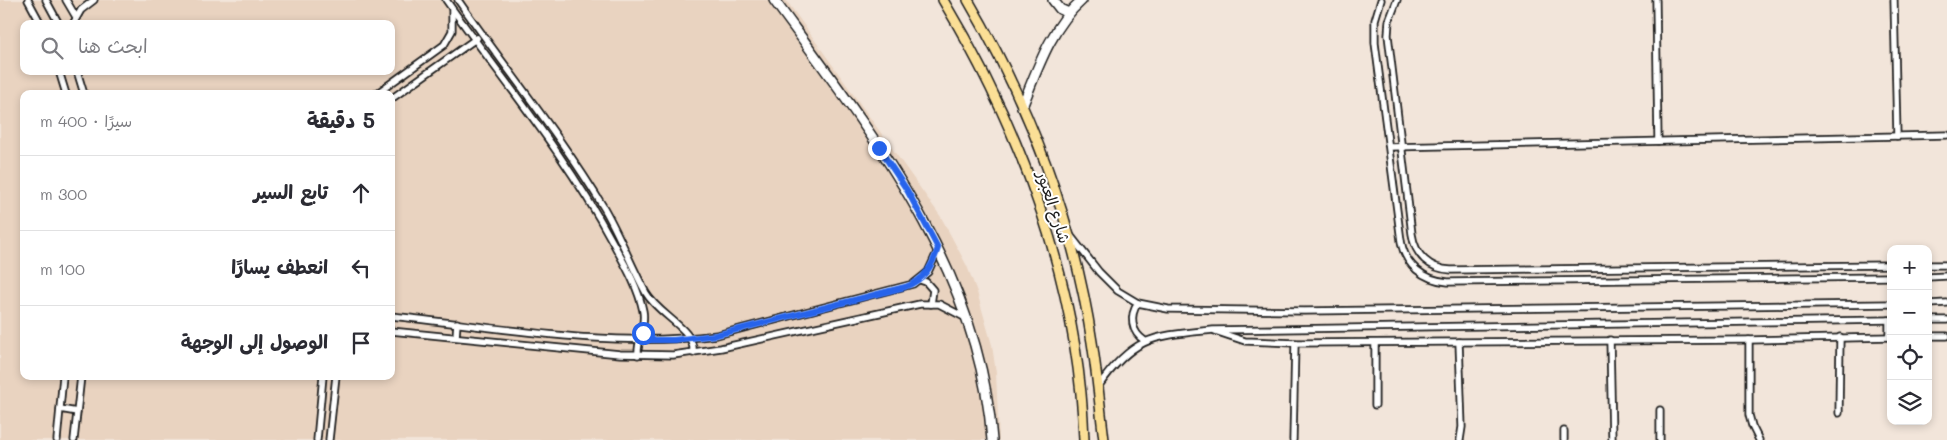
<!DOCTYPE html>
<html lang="ar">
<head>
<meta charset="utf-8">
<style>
	:root { --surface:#fff; --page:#f7f7f7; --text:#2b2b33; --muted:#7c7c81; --line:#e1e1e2 }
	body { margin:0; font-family:Mali,"Playpen Sans Arabic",sans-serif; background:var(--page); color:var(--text); direction:rtl }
	.controls { position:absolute; right:15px; bottom:15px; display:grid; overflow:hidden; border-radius:10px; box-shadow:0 2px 8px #0003 }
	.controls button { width:45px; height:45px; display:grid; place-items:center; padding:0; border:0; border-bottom:1px solid var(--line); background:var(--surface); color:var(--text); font:25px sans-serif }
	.stop { position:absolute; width:15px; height:15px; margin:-11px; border:4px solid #2563eb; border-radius:50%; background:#fff }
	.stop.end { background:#2563eb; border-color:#fff; box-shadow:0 1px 5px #0008 }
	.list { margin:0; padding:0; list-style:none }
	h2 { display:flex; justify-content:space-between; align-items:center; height:65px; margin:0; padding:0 20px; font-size:21px }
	h2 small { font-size:16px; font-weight:400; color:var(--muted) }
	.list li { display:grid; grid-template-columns:32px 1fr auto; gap:15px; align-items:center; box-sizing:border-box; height:75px; padding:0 20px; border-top:1px solid var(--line) }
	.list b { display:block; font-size:19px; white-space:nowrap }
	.list em { font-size:16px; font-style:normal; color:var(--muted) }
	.icon { flex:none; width:28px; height:28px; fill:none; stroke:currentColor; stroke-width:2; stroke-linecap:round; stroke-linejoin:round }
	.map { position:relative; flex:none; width:1947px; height:440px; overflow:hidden; direction:ltr }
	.search { position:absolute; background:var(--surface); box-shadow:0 2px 8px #0003; left:20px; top:20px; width:375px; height:55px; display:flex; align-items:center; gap:12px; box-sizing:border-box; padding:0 18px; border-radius:10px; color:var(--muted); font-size:19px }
	.panel { position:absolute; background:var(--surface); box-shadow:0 2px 8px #0003; left:20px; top:90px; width:375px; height:290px; border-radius:10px; direction:rtl }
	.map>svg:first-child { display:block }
</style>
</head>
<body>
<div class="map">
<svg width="1947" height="440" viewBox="0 0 1947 440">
	<rect width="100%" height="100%" fill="#f2e5da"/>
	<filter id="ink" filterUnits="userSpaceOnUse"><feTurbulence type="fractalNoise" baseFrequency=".02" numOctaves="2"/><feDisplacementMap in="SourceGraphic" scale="10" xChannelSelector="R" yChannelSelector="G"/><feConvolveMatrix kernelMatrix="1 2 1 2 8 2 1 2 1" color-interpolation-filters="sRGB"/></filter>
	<g filter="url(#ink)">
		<path fill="#e9d3c0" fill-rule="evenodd" d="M0 0H786L941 217 967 266 977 292 992 345 996 373 999 440H0ZM24 24H391V71H24ZM24 94H391V376H24Z"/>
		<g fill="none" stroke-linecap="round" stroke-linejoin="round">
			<g stroke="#1c1c1c" stroke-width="9">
				<g id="street">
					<polyline points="28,0 41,24"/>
					<polyline points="46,0 59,24"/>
					<polyline points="66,0 76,17"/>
					<path d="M446 0C502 79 566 155 612 241 624 263 638 286 643 311 646 327 637 340 638 355"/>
					<path d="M458 0C506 69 561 136 604 208 620 236 631 265 646 293 659 316 696 329 693 353"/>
					<path d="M1381 0 1375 20V43L1401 241C1405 265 1423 280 1448 282L1891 277"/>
					<path d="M1397 0 1389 21 1388 35 1412 234C1415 255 1429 269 1451 270L1891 265"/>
					<polyline points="1656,0 1658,141"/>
					<polyline points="1894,0 1897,136"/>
					<polyline points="73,24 81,10 94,0"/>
					<polyline points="59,71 66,94"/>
					<polyline points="77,71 84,94"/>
					<polyline points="376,94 444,45 452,31 452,10"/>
					<polyline points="391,99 477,38"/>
					<polyline points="1390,147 1947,135"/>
					<polyline points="1070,235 1099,272 1118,291 1138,303 1168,309 1304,311 1891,304"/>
					<polyline points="1928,265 1947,265"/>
					<polyline points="1928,277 1947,276"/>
					<polyline points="920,280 926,282 933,290 931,304"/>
					<path d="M1138 303C1129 316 1131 332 1145 341"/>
					<polyline points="1928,304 1947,303"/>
					<path d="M391 316C499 327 608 349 717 335L913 284 928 272 938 250"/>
					<polyline points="1928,320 1947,320"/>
					<polyline points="391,331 620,354 673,355 721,348 920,304 939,304 966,318"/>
					<polyline points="1215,331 1245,341 1295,343 1749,340 1891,337"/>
					<polyline points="1928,336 1947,336"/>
					<polyline points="456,337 457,323"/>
					<polyline points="1889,337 1889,320"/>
					<polyline points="1610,340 1612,440"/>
					<polyline points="1749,340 1749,415 1752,426 1759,440"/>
					<polyline points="1459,342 1462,427 1460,440"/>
					<polyline points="1375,343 1375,405"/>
					<path d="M1098 387C1134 335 1155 336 1213 330L1891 320"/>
					<polyline points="60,409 77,412"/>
					<polyline points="1839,413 1840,337"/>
					<polyline points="1564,431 1564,440"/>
					<polyline points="57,440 63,376"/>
					<polyline points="74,440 81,376"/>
					<polyline points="317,440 323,376"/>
					<polyline points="329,440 336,376"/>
					<polyline points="1293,440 1295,343"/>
					<polyline points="1660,440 1660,410"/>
				</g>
			</g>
			<g stroke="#1c1c1c" stroke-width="12">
				<g id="secondary">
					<path d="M774 0C871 133 980 269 992 440"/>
					<polyline points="1053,0 1060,9 1069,13"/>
					<path d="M1022 107C1037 70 1051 27 1082 0"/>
				</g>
			</g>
			<g stroke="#1c1c1c" stroke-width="12">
				<g id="primary">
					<path d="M943 0C1022 132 1079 285 1084 440"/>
					<path d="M968 0C1029 104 1074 222 1092 342 1097 374 1100 407 1104 440"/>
				</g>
			</g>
			<use href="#street" stroke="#fff" stroke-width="5.5"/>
			<use href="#secondary" stroke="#fff" stroke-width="9"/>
			<use href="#primary" stroke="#fbdf96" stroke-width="9"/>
		</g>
	</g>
	<g fill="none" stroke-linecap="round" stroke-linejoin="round" filter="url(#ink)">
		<path stroke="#2563eb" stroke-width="6" d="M643 333 640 340H674L716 335 905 287C924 280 932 267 938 248L907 190 879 148"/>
	</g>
	<g text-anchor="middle" stroke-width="4" stroke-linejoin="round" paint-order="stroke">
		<g font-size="16" fill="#1c1c1c" stroke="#fff">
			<text transform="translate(1054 207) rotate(72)" y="6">شارع العبور</text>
		</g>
	</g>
</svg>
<div class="controls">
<button>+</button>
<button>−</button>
<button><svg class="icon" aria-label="locate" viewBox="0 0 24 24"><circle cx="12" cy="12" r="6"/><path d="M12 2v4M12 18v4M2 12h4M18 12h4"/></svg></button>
<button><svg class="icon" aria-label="layers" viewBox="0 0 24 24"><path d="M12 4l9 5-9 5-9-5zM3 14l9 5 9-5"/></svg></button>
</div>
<div class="stop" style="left:643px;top:333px"></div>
<div class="stop end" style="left:879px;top:148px"></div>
<div class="search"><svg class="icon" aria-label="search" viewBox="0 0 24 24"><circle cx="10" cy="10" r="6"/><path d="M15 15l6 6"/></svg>ابحث هنا</div>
<section class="panel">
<h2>5 دقيقة<small>سيرًا · 400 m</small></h2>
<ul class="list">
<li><svg class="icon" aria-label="ahead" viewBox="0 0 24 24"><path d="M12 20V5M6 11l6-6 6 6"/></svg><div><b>تابع السير</b></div><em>300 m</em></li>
<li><svg class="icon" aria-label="left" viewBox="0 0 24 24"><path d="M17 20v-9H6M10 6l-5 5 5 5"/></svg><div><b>انعطف يسارًا</b></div><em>100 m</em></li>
<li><svg class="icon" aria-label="arrive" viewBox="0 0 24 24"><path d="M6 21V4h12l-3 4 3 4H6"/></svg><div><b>الوصول إلى الوجهة</b></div></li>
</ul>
</section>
</div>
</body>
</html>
